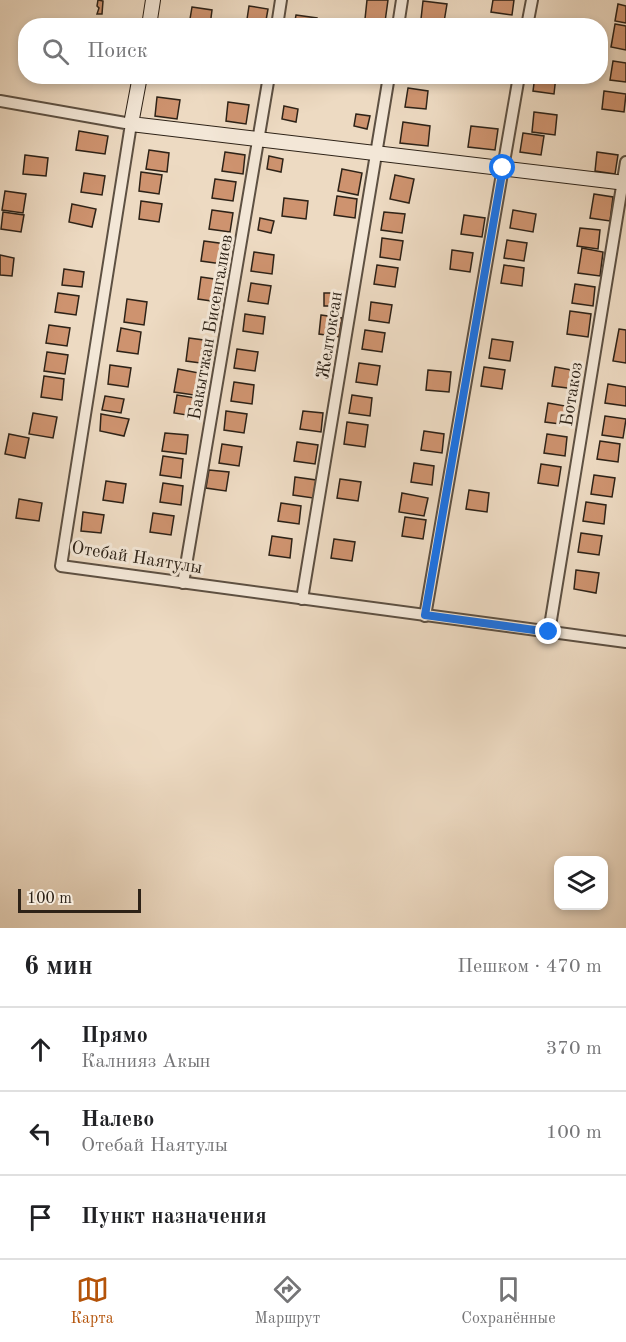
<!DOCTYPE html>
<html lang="ru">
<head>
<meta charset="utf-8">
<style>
	:root { --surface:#fff; --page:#f6f6f6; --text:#202124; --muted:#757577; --line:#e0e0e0; --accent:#b45309 }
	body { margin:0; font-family:"Old Standard TT",serif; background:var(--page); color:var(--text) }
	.controls { position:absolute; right:18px; bottom:18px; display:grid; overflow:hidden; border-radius:12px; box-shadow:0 3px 9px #0003 }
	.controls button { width:54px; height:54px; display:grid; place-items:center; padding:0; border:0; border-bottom:2px solid var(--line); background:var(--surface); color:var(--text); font:30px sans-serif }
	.scale { position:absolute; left:18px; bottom:15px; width:123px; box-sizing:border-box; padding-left:6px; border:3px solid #2d2217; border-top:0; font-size:16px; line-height:21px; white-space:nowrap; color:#2d2217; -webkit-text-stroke:4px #f3e7d7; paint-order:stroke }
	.stop { position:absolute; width:18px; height:18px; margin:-14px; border:4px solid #1a73e8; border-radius:50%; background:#fff }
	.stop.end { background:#1a73e8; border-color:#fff; box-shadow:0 2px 6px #0008 }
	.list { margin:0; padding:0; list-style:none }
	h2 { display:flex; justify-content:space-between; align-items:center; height:78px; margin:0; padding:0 24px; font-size:26px }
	h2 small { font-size:20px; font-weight:400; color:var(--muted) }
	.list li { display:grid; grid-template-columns:39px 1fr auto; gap:18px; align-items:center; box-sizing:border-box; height:84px; padding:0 24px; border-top:2px solid var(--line) }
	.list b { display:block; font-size:22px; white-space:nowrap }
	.list p { margin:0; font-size:20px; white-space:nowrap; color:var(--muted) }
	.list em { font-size:20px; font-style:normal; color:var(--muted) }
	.icon { flex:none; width:33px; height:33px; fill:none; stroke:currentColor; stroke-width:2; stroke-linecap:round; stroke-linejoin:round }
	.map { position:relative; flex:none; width:626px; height:928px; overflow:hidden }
	.search { position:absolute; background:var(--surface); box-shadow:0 3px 9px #0003; left:18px; right:18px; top:18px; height:66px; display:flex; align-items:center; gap:15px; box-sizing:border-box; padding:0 21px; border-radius:24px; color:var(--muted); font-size:22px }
	.sheet { height:330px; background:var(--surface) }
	nav { display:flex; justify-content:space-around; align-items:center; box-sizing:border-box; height:84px; border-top:2px solid var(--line); background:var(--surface); font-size:16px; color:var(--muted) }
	nav a { display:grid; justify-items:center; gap:3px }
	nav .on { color:var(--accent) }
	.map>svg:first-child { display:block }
</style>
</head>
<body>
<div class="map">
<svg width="626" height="928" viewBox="0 0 626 928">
	<rect width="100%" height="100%" fill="#eddac2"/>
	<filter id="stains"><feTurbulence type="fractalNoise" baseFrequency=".00333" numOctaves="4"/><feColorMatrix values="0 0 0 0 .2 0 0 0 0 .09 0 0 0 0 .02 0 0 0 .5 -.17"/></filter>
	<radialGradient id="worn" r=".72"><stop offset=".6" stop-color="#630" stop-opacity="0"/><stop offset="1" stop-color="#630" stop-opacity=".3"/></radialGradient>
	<g fill="#ce936f" stroke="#2d2217" stroke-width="1.5">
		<polygon points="98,0 103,1 102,14 97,14 99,8 97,6"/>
		<polygon points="367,0 388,0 385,22 365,19"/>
		<polygon points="493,0 514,0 512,15 491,12"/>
		<polygon points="423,1 447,4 444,22 421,19"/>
		<polygon points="618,4 626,6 626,23 615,21"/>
		<polygon points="249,6 268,9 265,26 246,26"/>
		<polygon points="192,7 212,10 210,26 189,25"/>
		<polygon points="296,15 317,18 316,26 294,26"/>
		<polygon points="615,24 626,26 626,50 611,47"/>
		<polygon points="613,61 626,63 626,82 610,80"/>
		<polygon points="353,76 374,76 374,82 353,79"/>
		<polygon points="535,76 556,76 554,94 533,91"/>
		<polygon points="408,88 428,91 426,109 405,107"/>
		<polygon points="604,91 626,94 624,112 602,109"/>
		<polygon points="157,97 180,100 177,119 155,116"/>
		<polygon points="228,102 249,105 246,124 226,121"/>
		<polygon points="284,106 298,109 296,122 282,119"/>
		<polygon points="534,112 557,115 555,135 532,132"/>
		<polygon points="356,114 370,116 367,129 354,126"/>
		<polygon points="403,122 430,126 428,146 400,143"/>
		<polygon points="471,126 498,129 495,150 468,147"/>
		<polygon points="79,131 108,136 105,154 76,150"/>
		<polygon points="523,133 544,136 541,155 520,152"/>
		<polygon points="149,150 169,153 167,172 146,169"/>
		<polygon points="225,152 245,155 243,174 222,171"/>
		<polygon points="597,152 618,155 615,174 595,171"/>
		<polygon points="25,155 48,158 46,176 23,174"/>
		<polygon points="269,156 283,159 281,172 267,169"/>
		<polygon points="342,169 362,173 358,195 338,191"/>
		<polygon points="141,172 162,175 159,194 139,191"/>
		<polygon points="84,173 105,176 102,195 81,192"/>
		<polygon points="395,175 414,179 409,203 390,199"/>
		<polygon points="215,179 236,182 233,201 212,198"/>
		<polygon points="5,191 26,194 23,213 2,210"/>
		<polygon points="594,194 613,197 610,221 590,218"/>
		<polygon points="337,196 357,199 355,218 334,215"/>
		<polygon points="284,198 308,201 306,219 282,216"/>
		<polygon points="141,201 162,204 159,222 139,219"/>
		<polygon points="72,204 96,209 92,227 69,222"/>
		<polygon points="212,210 233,213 230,232 209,229"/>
		<polygon points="513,210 536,214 533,232 510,228"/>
		<polygon points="3,212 24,215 21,232 1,229"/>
		<polygon points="384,212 405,214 402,233 381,230"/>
		<polygon points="464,215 485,218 482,237 461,234"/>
		<polygon points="260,218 274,221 271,233 258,230"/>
		<polygon points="580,228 600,230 598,249 577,246"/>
		<polygon points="382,238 403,241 400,260 380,257"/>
		<polygon points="507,240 527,243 524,261 504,258"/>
		<polygon points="204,241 226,244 222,264 201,261"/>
		<polygon points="582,248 603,252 600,276 578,273"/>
		<polygon points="452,250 473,253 470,272 450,269"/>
		<polygon points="254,252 274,255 272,274 251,271"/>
		<polygon points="0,255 14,258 12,276 0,275"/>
		<polygon points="377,265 398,268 395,287 374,284"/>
		<polygon points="504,265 524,268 522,286 501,283"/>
		<polygon points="64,269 84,272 82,287 62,285"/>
		<polygon points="201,277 221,280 218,302 198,299"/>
		<polygon points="251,283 271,286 268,304 248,301"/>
		<polygon points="575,284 595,287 593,306 572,303"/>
		<polygon points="58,293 79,296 76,315 55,312"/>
		<rect x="324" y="293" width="14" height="13"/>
		<polygon points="127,299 147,302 144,325 124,322"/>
		<polygon points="371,302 392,305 389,323 369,320"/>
		<polygon points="570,311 591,314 588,337 567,334"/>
		<polygon points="245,314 265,317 263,334 243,331"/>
		<polygon points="321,315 342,318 339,337 319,334"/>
		<polygon points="49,325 70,328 67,346 46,343"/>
		<polygon points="121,328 141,332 138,354 117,351"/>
		<polygon points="619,329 626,330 626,363 613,361"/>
		<polygon points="365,330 385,333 382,352 362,349"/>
		<polygon points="189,338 211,341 208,364 186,361"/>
		<polygon points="492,339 513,342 510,361 489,358"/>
		<polygon points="237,349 258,352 255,371 234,368"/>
		<polygon points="47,352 68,355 65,374 44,371"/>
		<polygon points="359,363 380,366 377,385 356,382"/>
		<polygon points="110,365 131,368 128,387 108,384"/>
		<polygon points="484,367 505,370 502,389 481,386"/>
		<polygon points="555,367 578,371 575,389 552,386"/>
		<polygon points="178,369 199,373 194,395 174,392"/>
		<polygon points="428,370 451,372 449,392 426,390"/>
		<polygon points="44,376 64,379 62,400 41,397"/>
		<polygon points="234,382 254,385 252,404 231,401"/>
		<polygon points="608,384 626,387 626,406 605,403"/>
		<polygon points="177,395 202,399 199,417 174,413"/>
		<polygon points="352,395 372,398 370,416 349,413"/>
		<polygon points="105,396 124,399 121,413 102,410"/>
		<polygon points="548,403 571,407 568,425 545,422"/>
		<polygon points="226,411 247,414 244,433 224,430"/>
		<polygon points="303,411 323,413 321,432 300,429"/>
		<polygon points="33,413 57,417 53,438 29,434"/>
		<polygon points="101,414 129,419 124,436 100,431"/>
		<polygon points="605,416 626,419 623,438 602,435"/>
		<polygon points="347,422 368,425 365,447 344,444"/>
		<polygon points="424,431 444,434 442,453 421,450"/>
		<polygon points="165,433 188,435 186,454 162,451"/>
		<polygon points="9,434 29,438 25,458 5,454"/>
		<polygon points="547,434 567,437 565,456 544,453"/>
		<polygon points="600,441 620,444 618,462 597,459"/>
		<polygon points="297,442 318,445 315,464 294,461"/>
		<polygon points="222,444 242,447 239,466 219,463"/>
		<polygon points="163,456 183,459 181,478 160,475"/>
		<polygon points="414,463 434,466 432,485 411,482"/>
		<polygon points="541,464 561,467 558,486 538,483"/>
		<polygon points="209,470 229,472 226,491 206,488"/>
		<polygon points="594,475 615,478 612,497 591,494"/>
		<polygon points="295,477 316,480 313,498 293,495"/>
		<polygon points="340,479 361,482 358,501 337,498"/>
		<polygon points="106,481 126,484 123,503 103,500"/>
		<polygon points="163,483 183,486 181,505 160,502"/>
		<polygon points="469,490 489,493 487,512 466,509"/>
		<polygon points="402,493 428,498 424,516 399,512"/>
		<polygon points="19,499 42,503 39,521 16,518"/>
		<polygon points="586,502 606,505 604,524 583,521"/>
		<polygon points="281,503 301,506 299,524 278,521"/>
		<polygon points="83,512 104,515 101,533 81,531"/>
		<polygon points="153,513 174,516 171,535 150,532"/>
		<polygon points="405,517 426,520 423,539 402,536"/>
		<polygon points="581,533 602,536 599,555 578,552"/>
		<polygon points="272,536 292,539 290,558 269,555"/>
		<polygon points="334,539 355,542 352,561 331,558"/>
		<polygon points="576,570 599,573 596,593 574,589"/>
	</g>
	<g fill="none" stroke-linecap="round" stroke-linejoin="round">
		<g stroke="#5d5042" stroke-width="14">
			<g id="street">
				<polyline points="277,26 281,0"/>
				<polyline points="398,26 402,0"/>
				<polyline points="527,26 532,0"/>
				<polyline points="0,101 131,124 61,566 626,642"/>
				<polyline points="183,583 269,76"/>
				<polyline points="302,599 389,76"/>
				<polyline points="425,616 519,76"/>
				<polyline points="549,632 626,162"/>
			</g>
		</g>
		<g stroke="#2d2217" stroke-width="16">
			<g id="secondary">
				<polyline points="149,26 153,0"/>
				<polyline points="140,76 131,124 626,183"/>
			</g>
		</g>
		<use href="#street" stroke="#f3e7d7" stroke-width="10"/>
		<use href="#secondary" stroke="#f3e7d7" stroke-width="14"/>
	</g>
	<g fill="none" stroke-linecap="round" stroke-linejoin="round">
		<polyline stroke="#1a73e8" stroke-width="8" points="503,168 425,615 549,632"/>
	</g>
	<g text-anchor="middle" stroke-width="6" stroke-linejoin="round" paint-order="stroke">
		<g font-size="18" fill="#2d2217" stroke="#f3e7d7">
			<text transform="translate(210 327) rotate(-80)" y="6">Бакытжан Бисенгалиев</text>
			<text transform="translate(329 335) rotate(-81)" y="6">Желтоксан</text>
			<text transform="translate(571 394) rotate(-81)" y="6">Ботакоз</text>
			<text transform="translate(137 557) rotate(9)" y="6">Отебай Наятулы</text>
		</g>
	</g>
	<rect width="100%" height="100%" filter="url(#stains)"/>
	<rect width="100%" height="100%" fill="url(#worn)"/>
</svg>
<div class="controls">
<button><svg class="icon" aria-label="layers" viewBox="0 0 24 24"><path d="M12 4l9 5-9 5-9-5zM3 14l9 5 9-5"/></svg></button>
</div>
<div class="scale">100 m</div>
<div class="stop" style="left:503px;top:168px"></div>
<div class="stop end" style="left:549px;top:632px"></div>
<div class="search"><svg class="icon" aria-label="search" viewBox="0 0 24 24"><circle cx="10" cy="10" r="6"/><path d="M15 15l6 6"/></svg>Поиск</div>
</div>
<section class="sheet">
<h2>6 мин<small>Пешком · 470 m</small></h2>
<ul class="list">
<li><svg class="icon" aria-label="ahead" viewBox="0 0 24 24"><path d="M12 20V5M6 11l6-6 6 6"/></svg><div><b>Прямо</b><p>Калнияз Акын</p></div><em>370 m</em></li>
<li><svg class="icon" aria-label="left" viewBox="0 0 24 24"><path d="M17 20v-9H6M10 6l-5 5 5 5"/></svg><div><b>Налево</b><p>Отебай Наятулы</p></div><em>100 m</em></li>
<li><svg class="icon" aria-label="arrive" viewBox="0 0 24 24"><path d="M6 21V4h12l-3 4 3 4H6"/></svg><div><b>Пункт назначения</b></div></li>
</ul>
</section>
<nav>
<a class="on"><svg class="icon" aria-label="map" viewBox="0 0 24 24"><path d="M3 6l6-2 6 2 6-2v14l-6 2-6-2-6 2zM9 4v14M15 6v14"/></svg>Карта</a>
<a><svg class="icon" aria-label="directions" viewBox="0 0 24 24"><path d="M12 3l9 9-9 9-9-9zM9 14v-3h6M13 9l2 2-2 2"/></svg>Маршрут</a>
<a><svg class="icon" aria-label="saved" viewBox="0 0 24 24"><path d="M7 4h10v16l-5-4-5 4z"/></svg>Сохранённые</a>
</nav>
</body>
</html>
